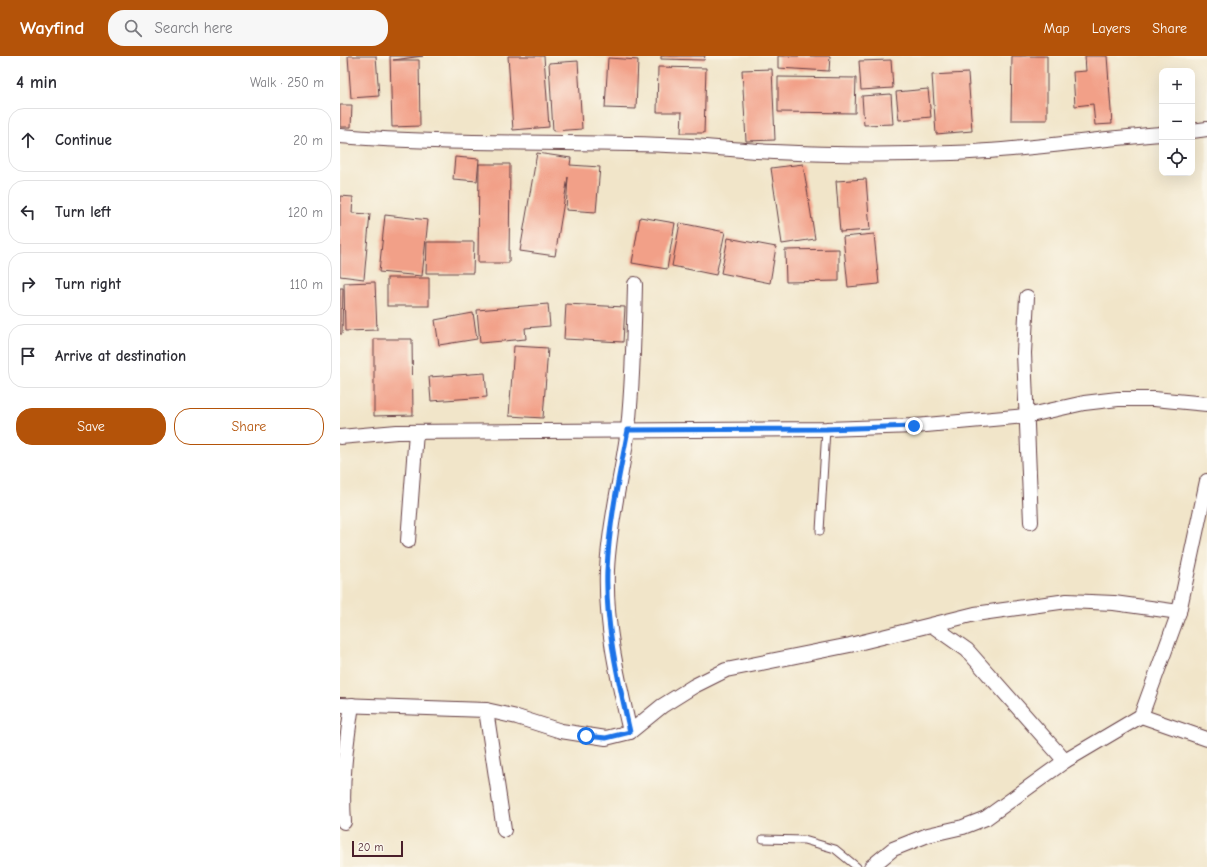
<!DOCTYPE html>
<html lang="en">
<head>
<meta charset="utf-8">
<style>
	:root { --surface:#fff; --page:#f7f7f7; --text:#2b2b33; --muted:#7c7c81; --line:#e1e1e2; --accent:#b45309 }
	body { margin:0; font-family:"Comic Neue",sans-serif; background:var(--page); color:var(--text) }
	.controls { position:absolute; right:12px; top:12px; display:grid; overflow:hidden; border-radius:8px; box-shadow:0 4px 16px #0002 }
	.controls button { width:36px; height:36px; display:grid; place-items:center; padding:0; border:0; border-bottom:1px solid var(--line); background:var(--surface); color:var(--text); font:20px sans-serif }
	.scale { position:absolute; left:12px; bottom:10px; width:51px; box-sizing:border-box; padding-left:4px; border:2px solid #4a1f2b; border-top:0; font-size:11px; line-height:14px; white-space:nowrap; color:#4a1f2b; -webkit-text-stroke:3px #fbf7ec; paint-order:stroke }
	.stop { position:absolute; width:12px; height:12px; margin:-9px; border:3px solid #1a73e8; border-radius:50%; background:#fff }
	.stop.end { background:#1a73e8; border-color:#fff; box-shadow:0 1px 4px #0008 }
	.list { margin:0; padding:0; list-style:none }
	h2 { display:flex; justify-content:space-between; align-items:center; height:52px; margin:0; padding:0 16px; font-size:17px }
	h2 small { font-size:13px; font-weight:400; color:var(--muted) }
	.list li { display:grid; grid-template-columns:26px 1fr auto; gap:12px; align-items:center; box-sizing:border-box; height:64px; margin:0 8px 8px; padding:0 8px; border:1px solid var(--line); border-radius:16px }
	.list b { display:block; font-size:15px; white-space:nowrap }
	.list em { font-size:13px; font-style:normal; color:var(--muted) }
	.actions { display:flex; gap:8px; padding:12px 16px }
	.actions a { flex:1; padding:9px 0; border:1px solid var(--accent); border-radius:16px; text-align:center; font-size:14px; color:var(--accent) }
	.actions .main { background:var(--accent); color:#fff }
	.icon { flex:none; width:22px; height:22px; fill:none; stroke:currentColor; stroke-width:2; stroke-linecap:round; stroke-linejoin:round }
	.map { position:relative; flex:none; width:867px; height:811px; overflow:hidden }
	header { display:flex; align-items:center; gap:24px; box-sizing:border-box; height:56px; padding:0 20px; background:var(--accent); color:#fff }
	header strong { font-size:19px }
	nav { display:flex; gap:22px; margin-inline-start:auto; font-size:14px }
	.search { width:280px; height:36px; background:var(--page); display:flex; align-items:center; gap:10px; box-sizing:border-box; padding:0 14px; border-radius:16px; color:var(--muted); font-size:15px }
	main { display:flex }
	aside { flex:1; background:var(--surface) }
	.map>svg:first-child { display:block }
</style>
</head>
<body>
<header>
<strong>Wayfind</strong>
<div class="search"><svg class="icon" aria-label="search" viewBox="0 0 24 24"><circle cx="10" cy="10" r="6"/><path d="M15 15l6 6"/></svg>Search here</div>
<nav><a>Map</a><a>Layers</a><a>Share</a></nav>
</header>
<main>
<aside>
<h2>4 min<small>Walk · 250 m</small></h2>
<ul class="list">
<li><svg class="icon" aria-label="ahead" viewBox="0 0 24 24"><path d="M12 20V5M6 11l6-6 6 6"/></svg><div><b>Continue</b></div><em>20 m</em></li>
<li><svg class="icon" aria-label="left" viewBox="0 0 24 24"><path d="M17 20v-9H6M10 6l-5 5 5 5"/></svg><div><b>Turn left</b></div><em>120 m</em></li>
<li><svg class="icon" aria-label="right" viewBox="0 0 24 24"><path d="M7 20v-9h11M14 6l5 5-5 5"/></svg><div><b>Turn right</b></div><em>110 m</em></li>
<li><svg class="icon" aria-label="arrive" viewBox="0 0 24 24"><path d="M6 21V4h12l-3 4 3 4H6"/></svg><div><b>Arrive at destination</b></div></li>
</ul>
<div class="actions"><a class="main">Save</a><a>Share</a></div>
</aside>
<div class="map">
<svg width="867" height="811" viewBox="0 0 867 811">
	<rect width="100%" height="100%" fill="#fbf7ec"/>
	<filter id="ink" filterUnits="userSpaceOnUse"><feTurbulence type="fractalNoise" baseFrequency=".025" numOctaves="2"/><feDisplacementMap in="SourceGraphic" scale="8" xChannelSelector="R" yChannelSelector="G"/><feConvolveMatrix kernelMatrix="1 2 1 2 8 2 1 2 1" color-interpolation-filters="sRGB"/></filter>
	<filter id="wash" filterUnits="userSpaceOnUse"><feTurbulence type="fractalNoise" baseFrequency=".012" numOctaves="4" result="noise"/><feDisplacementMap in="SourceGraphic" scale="16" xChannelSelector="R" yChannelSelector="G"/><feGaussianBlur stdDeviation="0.9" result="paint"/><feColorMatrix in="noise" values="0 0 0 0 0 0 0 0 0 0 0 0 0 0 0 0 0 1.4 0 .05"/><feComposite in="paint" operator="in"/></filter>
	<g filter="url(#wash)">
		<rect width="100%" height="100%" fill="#f1e5c9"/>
		<g id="blocks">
			<g fill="#f2a088">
				<polygon points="8,0 36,0 39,40 11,42"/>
				<polygon points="50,0 83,0 53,4 79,4 80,70 52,71"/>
				<polygon points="168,0 204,0 209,71 173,74"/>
				<polygon points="321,0 365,0 364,4 321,3"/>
				<polygon points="438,0 490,0 489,15 438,12"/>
				<polygon points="672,0 707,0 707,64 671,64"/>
				<polygon points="745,0 767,0 772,68 755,69 753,48 735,50 733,16 746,15"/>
				<polygon points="268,2 298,4 296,53 265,52"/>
				<polygon points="551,4 553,32 521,34 519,5"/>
				<polygon points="238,5 242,73 213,75 209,7"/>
				<polygon points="318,11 366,12 364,77 341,77 342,56 317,56"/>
				<polygon points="432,13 435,84 406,85 402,14"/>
				<polygon points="628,17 632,75 596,78 592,19"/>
				<polygon points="438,21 516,22 515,57 438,56"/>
				<polygon points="588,33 591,61 559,64 556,36"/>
				<polygon points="551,38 553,68 524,69 522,40"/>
				<polygon points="0,49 12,49 11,71 0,71"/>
				<polygon points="197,97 231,102 230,109 260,111 256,156 226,154 228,121 215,200 180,195"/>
				<polygon points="115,101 139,103 137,125 113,123"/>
				<polygon points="139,108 170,108 169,207 138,207"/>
				<polygon points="463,108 475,183 442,188 431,112"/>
				<polygon points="526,123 530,174 500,176 496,125"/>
				<polygon points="0,140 13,141 12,157 30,158 24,223 0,220"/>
				<polygon points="45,159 88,164 82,220 39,216"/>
				<polygon points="300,161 335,167 327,213 292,207"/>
				<polygon points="340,167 385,176 376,219 332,210"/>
				<polygon points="534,178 539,228 508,231 503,181"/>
				<polygon points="388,182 436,191 430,227 381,217"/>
				<polygon points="87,186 134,186 133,217 86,217"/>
				<polygon points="499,193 499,225 446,226 445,194"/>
				<rect x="47" y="222" width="42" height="28"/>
				<polygon points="35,226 37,274 5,275 4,227"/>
				<polygon points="0,232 3,232 2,278 0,278"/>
				<polygon points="208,248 210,270 185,272 186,283 140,287 137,254"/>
				<polygon points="226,248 285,251 283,286 224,283"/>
				<polygon points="133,257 137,283 99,289 95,264"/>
				<polygon points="34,283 72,283 73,359 34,360"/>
				<polygon points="174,290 208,292 203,362 169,360"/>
				<polygon points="145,317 147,341 91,345 89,321"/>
			</g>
		</g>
	</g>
	<g filter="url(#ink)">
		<use href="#blocks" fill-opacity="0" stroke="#633d43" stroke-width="1"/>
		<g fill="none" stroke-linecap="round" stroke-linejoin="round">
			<g stroke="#633d43" stroke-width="9">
				<g id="service">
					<polyline points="480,475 486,373"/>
					<polyline points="423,783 464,784 495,793 517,811"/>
				</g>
			</g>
			<g stroke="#633d43" stroke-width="16">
				<g id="minor">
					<polyline points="852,75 867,73"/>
					<path d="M0 80C109 89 218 85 327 89 363 90 398 94 434 96 493 99 553 99 612 97 682 95 752 83 822 78"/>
					<polyline points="687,241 684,297 691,466"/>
					<polyline points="0,381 57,376 486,373 575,370 686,360 744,347 778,343 814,343 867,348"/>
					<polyline points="68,485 76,376"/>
					<polyline points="593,570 627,594 725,705"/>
					<polyline points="0,649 146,654 177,661 221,675 266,682 290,676 322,650 354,630 386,614 510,589 635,558 727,545 774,547 839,556"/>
					<polyline points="146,654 164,774"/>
					<polyline points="801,660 839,556 867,425"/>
					<path d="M290 676C278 623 265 569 267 514 269 467 282 420 288 373 293 325 294 276 295 228"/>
					<path d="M4 766C1 726 6 689 12 649"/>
					<polyline points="531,811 553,793 588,779 623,771 646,762 725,705 801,660 867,683"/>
				</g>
			</g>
			<use href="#service" stroke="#fff" stroke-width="7"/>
			<use href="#minor" stroke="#fff" stroke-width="14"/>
		</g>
	</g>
	<g fill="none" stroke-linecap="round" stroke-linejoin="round" filter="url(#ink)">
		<path stroke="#1a73e8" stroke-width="5" d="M246 680 266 682 290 676C278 623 265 569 267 514 269 467 279 420 288 374L486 373 574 370"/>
	</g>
</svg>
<div class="controls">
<button>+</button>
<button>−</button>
<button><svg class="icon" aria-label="locate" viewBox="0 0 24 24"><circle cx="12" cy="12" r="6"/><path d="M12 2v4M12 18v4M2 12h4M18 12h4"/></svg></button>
</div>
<div class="scale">20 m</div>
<div class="stop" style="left:246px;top:680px"></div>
<div class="stop end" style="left:574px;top:370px"></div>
</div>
</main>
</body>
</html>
